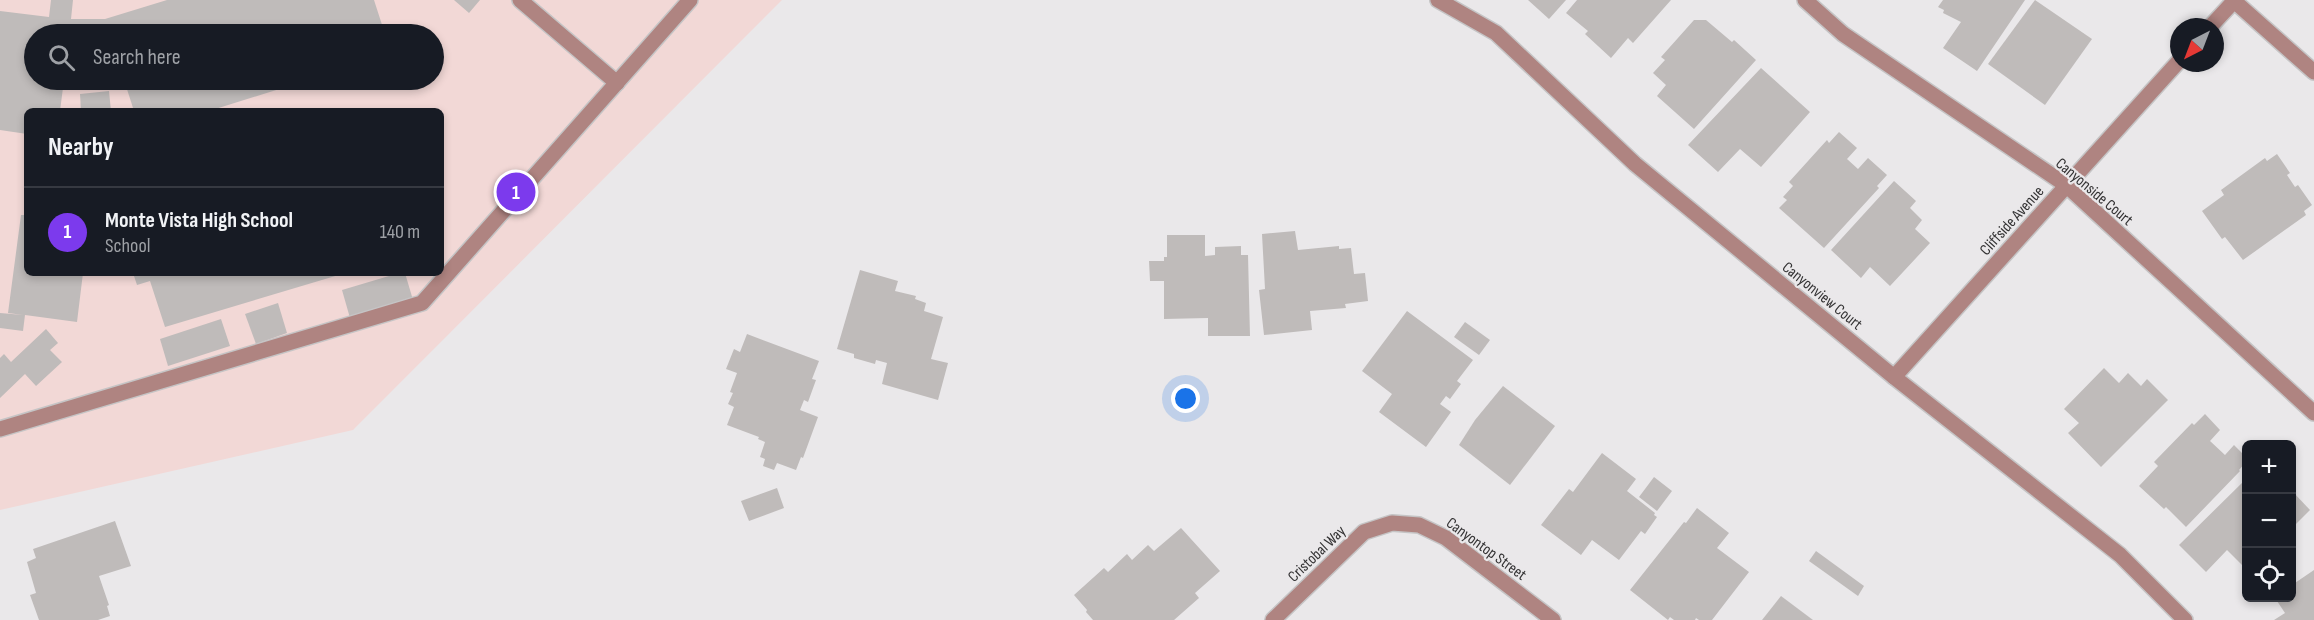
<!DOCTYPE html>
<html lang="en">
<head>
<meta charset="utf-8">
<style>
	:root { --surface:#171b24; --page:#242831; --text:#f1f3f6; --muted:#9ea1a6; --line:#363941; --accent:#7c3aed }
	body { margin:0; font-family:"Sofia Sans Condensed",sans-serif; background:var(--page); color:var(--text) }
	.controls { position:absolute; right:18px; bottom:18px; display:grid; overflow:hidden; border-radius:9px; box-shadow:0 3px 9px #0003 }
	.controls button { width:54px; height:54px; display:grid; place-items:center; padding:0; border:0; border-bottom:2px solid var(--line); background:var(--surface); color:var(--text); font:30px sans-serif }
	.compass { position:absolute; left:2170px; top:18px; width:54px; height:54px; border-radius:50%; background:var(--surface); box-shadow:0 3px 9px #0003; rotate:222deg }
	.you { position:absolute; left:1186px; top:399px; width:21px; height:21px; margin:-15px; border:4px solid #fff; border-radius:50%; background:#1a73e8; box-shadow:0 0 0 9px #1a73e833 }
	.badge { display:grid; place-items:center; width:39px; height:39px; border-radius:50%; background:var(--accent); color:#fff; font-size:20px; font-weight:700 }
	.pin { position:absolute; translate:-50% -50%; border:3px solid #fff; box-shadow:0 2px 6px #0006 }
	.list { margin:0; padding:0; list-style:none }
	h2 { display:flex; justify-content:space-between; align-items:center; height:78px; margin:0; padding:0 24px; font-size:26px }
	h2 small { font-size:20px; font-weight:400; color:var(--muted) }
	.list li { display:grid; grid-template-columns:39px 1fr auto; gap:18px; align-items:center; box-sizing:border-box; height:90px; padding:0 24px; border-top:2px solid var(--line) }
	.list b { display:block; font-size:22px; white-space:nowrap }
	.list p { margin:0; font-size:20px; white-space:nowrap; color:var(--muted) }
	.list em { font-size:20px; font-style:normal; color:var(--muted) }
	.icon { flex:none; width:33px; height:33px; fill:none; stroke:currentColor; stroke-width:2; stroke-linecap:round; stroke-linejoin:round }
	.map { position:relative; flex:none; width:2314px; height:620px; overflow:hidden }
	.search { position:absolute; background:var(--surface); box-shadow:0 3px 9px #0003; left:24px; top:24px; width:420px; height:66px; display:flex; align-items:center; gap:15px; box-sizing:border-box; padding:0 21px; border-radius:33px; color:var(--muted); font-size:22px }
	.panel { position:absolute; background:var(--surface); box-shadow:0 3px 9px #0003; left:24px; top:108px; width:420px; height:168px; border-radius:9px }
	.map>svg:first-child { display:block }
</style>
</head>
<body>
<div class="map">
<svg width="2314" height="620" viewBox="0 0 2314 620">
	<rect width="100%" height="100%" fill="#eae8ea"/>
	<path fill="#f2d8d6" fill-rule="evenodd" d="M0 0H782L353 430 0 510ZM34 34H434V80H34ZM27 111H441V273H27Z"/>
	<g fill="#bfbbba">
		<polygon points="51,0 73,0 71,19 105,19 167,0 374,0 385,34 34,34 34,80 64,80 60,111 27,111 27,134 0,130 0,11 49,17"/>
		<polygon points="454,0 480,0 469,13"/>
		<polygon points="1528,0 1566,0 1549,19"/>
		<polygon points="1577,0 1671,0 1633,43 1628,38 1611,58 1585,34 1588,31 1566,13"/>
		<polygon points="1943,0 2025,0 1977,71 1943,48 1961,22 1943,13 1944,10 1938,7"/>
		<polygon points="2035,0 2092,39 2045,105 1988,64"/>
		<polygon points="1694,20 1706,20 1732,42 1734,40 1756,60 1694,129 1657,96 1666,85 1653,73 1665,60 1661,57"/>
		<polygon points="1761,68 1810,112 1761,167 1740,149 1718,172 1688,145"/>
		<polygon points="124,80 308,80 209,111 134,111"/>
		<polygon points="109,91 111,111 81,111 80,94"/>
		<polygon points="1839,132 1857,148 1847,159 1858,169 1868,158 1887,175 1877,186 1879,188 1824,248 1779,208 1787,200 1783,197 1793,186 1789,182 1827,140 1829,143"/>
		<polygon points="2277,154 2290,173 2287,175 2295,187 2298,185 2312,205 2304,211 2306,215 2243,260 2225,237 2222,239 2202,211 2224,195 2221,190 2265,158 2267,161"/>
		<polygon points="1894,181 1916,201 1910,208 1922,220 1915,229 1930,243 1890,286 1870,267 1861,278 1831,250"/>
		<polygon points="21,215 27,215 27,273 83,273 77,322 25,315 23,331 0,328 0,313 23,315 8,313"/>
		<polygon points="1295,231 1298,250 1339,246 1339,249 1351,248 1354,274 1365,273 1368,301 1345,304 1346,308 1310,311 1312,330 1264,335 1259,290 1265,289 1262,234"/>
		<polygon points="1167,235 1205,235 1205,256 1215,255 1215,247 1241,246 1241,255 1248,255 1250,336 1208,336 1208,318 1164,319 1164,281 1150,281 1149,261 1164,261 1164,257 1167,257"/>
		<polygon points="860,270 898,281 895,291 916,296 915,299 926,303 924,311 943,317 931,359 948,363 938,400 882,384 887,363 876,360 875,364 854,358 854,354 837,349"/>
		<polygon points="133,273 341,273 342,274 165,327 150,281 137,285"/>
		<polygon points="399,273 405,273 413,300 350,318 342,290"/>
		<polygon points="278,303 287,333 256,344 245,314"/>
		<polygon points="1407,311 1473,360 1457,381 1461,384 1450,399 1446,396 1440,404 1451,412 1426,447 1379,412 1392,394 1362,371"/>
		<polygon points="221,319 230,346 168,366 160,339"/>
		<polygon points="1465,322 1490,340 1479,355 1454,337"/>
		<polygon points="46,329 58,343 50,350 62,362 36,386 25,374 0,398 0,358 4,354 11,362"/>
		<polygon points="747,334 819,361 812,379 816,380 808,402 804,400 800,410 818,417 803,458 801,457 796,470 777,463 774,470 763,466 765,459 760,457 765,442 758,439 759,437 727,425 734,407 728,404 733,393 730,392 737,373 726,369 734,349 740,352"/>
		<polygon points="2104,368 2119,383 2128,373 2141,386 2147,379 2168,400 2101,467 2068,433 2079,423 2064,409"/>
		<polygon points="1503,386 1555,426 1510,485 1459,445 1475,420"/>
		<polygon points="2205,414 2220,430 2210,441 2225,455 2234,445 2246,457 2246,462 2239,470 2240,471 2186,527 2166,507 2164,509 2139,486 2158,466 2154,462 2192,423 2194,425"/>
		<polygon points="1602,453 1636,479 1627,491 1655,513 1654,515 1657,517 1645,534 1641,531 1619,560 1592,540 1581,555 1541,525 1569,489 1573,492"/>
		<polygon points="1654,477 1672,491 1657,511 1639,497"/>
		<polygon points="2246,479 2246,569 2227,550 2206,572 2179,545"/>
		<polygon points="777,488 784,508 749,521 741,501"/>
		<polygon points="2292,491 2310,510 2292,528"/>
		<polygon points="1697,508 1729,533 1717,548 1749,572 1712,620 1699,620 1696,618 1695,620 1674,620 1670,617 1668,620 1630,590 1684,522 1686,523"/>
		<polygon points="115,521 131,566 99,576 109,605 107,606 110,616 98,620 39,620 30,595 36,593 27,562 36,558 33,549"/>
		<polygon points="1181,528 1220,571 1195,593 1199,598 1174,620 1093,620 1086,612 1087,610 1074,595 1104,568 1108,572 1127,554 1132,560 1148,545 1154,551"/>
		<polygon points="1816,551 1864,586 1858,596 1809,561"/>
		<polygon points="2314,570 2314,620 2274,620 2285,613 2275,598 2292,598 2292,585"/>
		<polygon points="1781,596 1813,620 1762,620"/>
	</g>
	<g fill="none" stroke-linecap="round" stroke-linejoin="round">
		<g stroke="#c5c4c5" stroke-width="18">
			<g id="minor">
				<polyline points="520,0 617,83"/>
				<polyline points="1438,0 1496,33 1635,164 1894,377 2120,555 2185,620"/>
				<polyline points="1805,0 1843,34 2066,185 2314,413"/>
				<polyline points="2233,0 2314,72"/>
				<polyline points="2210,27 2235,0"/>
				<polyline points="1894,377 2179,61"/>
				<polyline points="0,429 422,303 690,0"/>
				<polyline points="1273,620 1364,532 1392,523 1419,525 1446,538 1553,620"/>
			</g>
		</g>
		<use href="#minor" stroke="#af8481" stroke-width="15"/>
	</g>
	<g text-anchor="middle" stroke-width="4.5" stroke-linejoin="round" paint-order="stroke">
		<g font-size="16" fill="#333233" stroke="#eae8ea">
			<text transform="translate(2095 191) rotate(40)" y="6">Canyonside Court</text>
			<text transform="translate(2011 220) rotate(-48)" y="6">Cliffside Avenue</text>
			<text transform="translate(1823 295) rotate(39)" y="6">Canyonview Court</text>
			<text transform="translate(1487 548) rotate(36)" y="6">Canyontop Street</text>
			<text transform="translate(1316 553) rotate(-44)" y="6">Cristobal Way</text>
		</g>
	</g>
</svg>
<div class="controls">
<button>+</button>
<button>−</button>
<button><svg class="icon" aria-label="locate" viewBox="0 0 24 24"><circle cx="12" cy="12" r="6"/><path d="M12 2v4M12 18v4M2 12h4M18 12h4"/></svg></button>
</div>
<svg class="compass" viewBox="-18 -18 36 36"><path d="M0-13l5 13h-10z" fill="#e53935"/><path d="M0 13l5-13h-10z" fill="#9ea1a6"/></svg>
<div class="you"></div>
<div class="pin badge" style="left:516px;top:192px">1</div>
<div class="search"><svg class="icon" aria-label="search" viewBox="0 0 24 24"><circle cx="10" cy="10" r="6"/><path d="M15 15l6 6"/></svg>Search here</div>
<section class="panel">
<h2>Nearby<small></small></h2>
<ul class="list">
<li><span class="badge">1</span><div><b>Monte Vista High School</b><p>School</p></div><em>140 m</em></li>
</ul>
</section>
</div>
</body>
</html>
